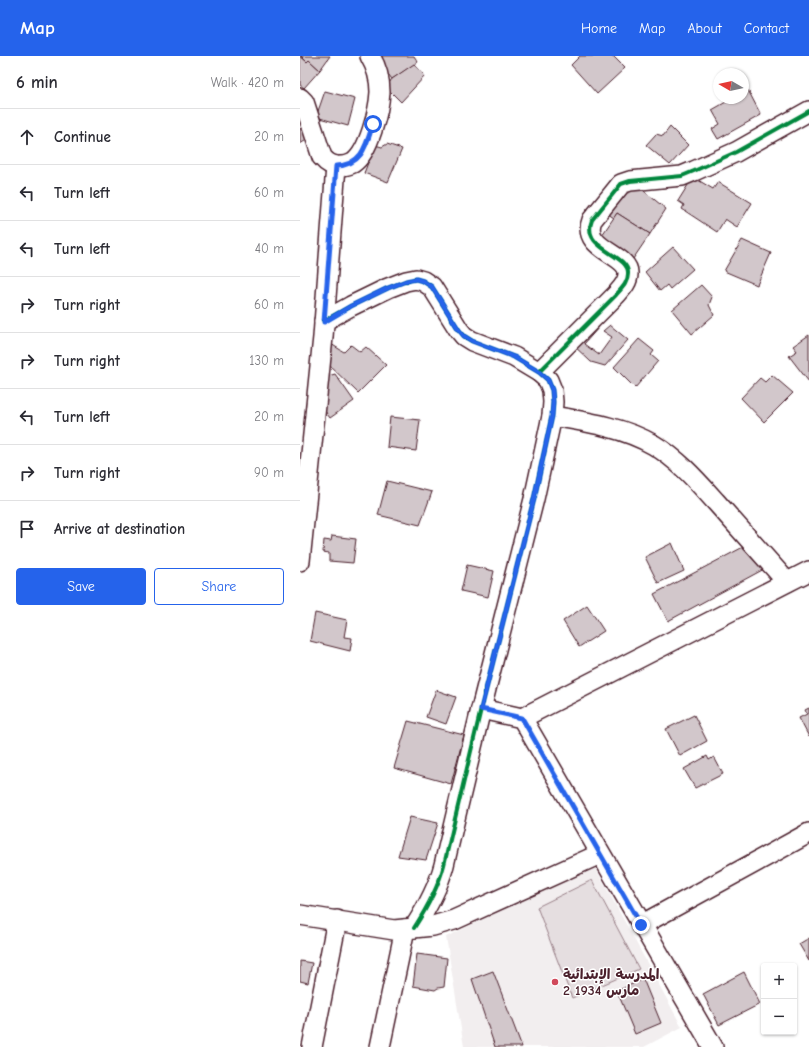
<!DOCTYPE html>
<html lang="en">
<head>
<meta charset="utf-8">
<style>
	:root { --surface:#fff; --page:#f7f7f7; --text:#2b2b33; --muted:#7c7c81; --line:#e1e1e2; --accent:#2563eb }
	body { margin:0; font-family:"Comic Neue","Playpen Sans Arabic",sans-serif; background:var(--page); color:var(--text) }
	.controls { position:absolute; right:12px; bottom:12px; display:grid; overflow:hidden; border-radius:4px; box-shadow:0 1px 3px #0004 }
	.controls button { width:36px; height:36px; display:grid; place-items:center; padding:0; border:0; border-bottom:1px solid var(--line); background:var(--surface); color:var(--text); font:20px sans-serif }
	.compass { position:absolute; left:413px; top:12px; width:36px; height:36px; border-radius:50%; background:var(--surface); box-shadow:0 1px 3px #0004; rotate:279deg }
	.stop { position:absolute; width:12px; height:12px; margin:-9px; border:3px solid #2563eb; border-radius:50%; background:#fff }
	.stop.end { background:#2563eb; border-color:#fff; box-shadow:0 1px 4px #0008 }
	.list { margin:0; padding:0; list-style:none }
	h2 { display:flex; justify-content:space-between; align-items:center; height:52px; margin:0; padding:0 16px; font-size:17px }
	h2 small { font-size:13px; font-weight:400; color:var(--muted) }
	.list li { display:grid; grid-template-columns:26px 1fr auto; gap:12px; align-items:center; box-sizing:border-box; height:56px; padding:0 16px; border-top:1px solid var(--line) }
	.list b { display:block; font-size:15px; white-space:nowrap }
	.list em { font-size:13px; font-style:normal; color:var(--muted) }
	.actions { display:flex; gap:8px; padding:12px 16px }
	.actions a { flex:1; padding:9px 0; border:1px solid var(--accent); border-radius:4px; text-align:center; font-size:14px; color:var(--accent) }
	.actions .main { background:var(--accent); color:#fff }
	.icon { flex:none; width:22px; height:22px; fill:none; stroke:currentColor; stroke-width:2; stroke-linecap:round; stroke-linejoin:round }
	.map { position:relative; flex:none; width:509px; height:991px; overflow:hidden }
	header { display:flex; align-items:center; gap:24px; box-sizing:border-box; height:56px; padding:0 20px; background:var(--accent); color:#fff }
	header strong { font-size:19px }
	nav { display:flex; gap:22px; margin-inline-start:auto; font-size:14px }
	main { display:flex }
	aside { flex:1; background:var(--surface) }
	.map>svg:first-child { display:block }
</style>
</head>
<body>
<header>
<strong>Map</strong>
<nav><a>Home</a><a>Map</a><a>About</a><a>Contact</a></nav>
</header>
<main>
<aside>
<h2>6 min<small>Walk · 420 m</small></h2>
<ul class="list">
<li><svg class="icon" aria-label="ahead" viewBox="0 0 24 24"><path d="M12 20V5M6 11l6-6 6 6"/></svg><div><b>Continue</b></div><em>20 m</em></li>
<li><svg class="icon" aria-label="left" viewBox="0 0 24 24"><path d="M17 20v-9H6M10 6l-5 5 5 5"/></svg><div><b>Turn left</b></div><em>60 m</em></li>
<li><svg class="icon" aria-label="left" viewBox="0 0 24 24"><path d="M17 20v-9H6M10 6l-5 5 5 5"/></svg><div><b>Turn left</b></div><em>40 m</em></li>
<li><svg class="icon" aria-label="right" viewBox="0 0 24 24"><path d="M7 20v-9h11M14 6l5 5-5 5"/></svg><div><b>Turn right</b></div><em>60 m</em></li>
<li><svg class="icon" aria-label="right" viewBox="0 0 24 24"><path d="M7 20v-9h11M14 6l5 5-5 5"/></svg><div><b>Turn right</b></div><em>130 m</em></li>
<li><svg class="icon" aria-label="left" viewBox="0 0 24 24"><path d="M17 20v-9H6M10 6l-5 5 5 5"/></svg><div><b>Turn left</b></div><em>20 m</em></li>
<li><svg class="icon" aria-label="right" viewBox="0 0 24 24"><path d="M7 20v-9h11M14 6l5 5-5 5"/></svg><div><b>Turn right</b></div><em>90 m</em></li>
<li><svg class="icon" aria-label="arrive" viewBox="0 0 24 24"><path d="M6 21V4h12l-3 4 3 4H6"/></svg><div><b>Arrive at destination</b></div></li>
</ul>
<div class="actions"><a class="main">Save</a><a>Share</a></div>
</aside>
<div class="map">
<svg width="509" height="991" viewBox="0 0 509 991">
	<rect width="100%" height="100%" fill="#fff"/>
	<filter id="ink" filterUnits="userSpaceOnUse"><feTurbulence type="fractalNoise" baseFrequency=".025" numOctaves="2"/><feDisplacementMap in="SourceGraphic" scale="8" xChannelSelector="R" yChannelSelector="G"/><feConvolveMatrix kernelMatrix="1 2 1 2 8 2 1 2 1" color-interpolation-filters="sRGB"/></filter>
	<g filter="url(#ink)">
		<polygon fill="#f2eeef" points="295,811 382,971 344,991 164,991 146,881"/>
		<polygon fill="#e5dee0" stroke="#987e86" points="292,824 339,913 272,942 237,851"/>
		<g fill="#d2c7cb" stroke="#4a1f2b">
			<polygon points="0,0 7,6 9,4 20,14 4,32 0,29"/>
			<polygon points="1,0 30,0 20,14 9,4 7,6"/>
			<polygon points="83,0 114,0 118,6 92,23 77,4"/>
			<polygon points="280,0 313,0 325,12 297,38 271,9"/>
			<polygon points="114,8 125,20 101,46 86,31 92,23"/>
			<polygon points="448,34 461,59 418,83 412,73 420,68 412,54 433,42 443,42 443,36"/>
			<polygon points="25,35 55,43 48,70 16,61"/>
			<polygon points="370,71 388,89 370,109 346,89 356,78 363,80"/>
			<polygon points="0,72 8,83 0,88"/>
			<polygon points="87,88 102,93 88,126 64,117 75,89 82,91"/>
			<polygon points="393,121 413,133 418,126 452,147 437,171 425,163 417,176 382,153 384,149 378,145"/>
			<polygon points="333,126 366,153 350,178 317,157 314,162 305,156"/>
			<polygon points="317,157 350,178 333,203 300,182"/>
			<polygon points="442,184 471,197 457,229 424,215"/>
			<polygon points="373,191 393,213 370,233 367,229 360,235 345,216"/>
			<polygon points="401,229 412,241 409,249 414,259 392,278 372,254"/>
			<polygon points="291,266 299,271 284,288 299,299 312,281 303,275 310,269 328,284 305,310 291,306 271,287"/>
			<polygon points="509,279 509,326 489,300 497,295 493,290"/>
			<polygon points="339,283 354,295 351,299 358,305 335,332 314,311"/>
			<polygon points="26,285 44,296 51,289 60,296 66,291 86,309 58,337 24,304"/>
			<polygon points="35,318 54,345 30,362 22,351 25,321"/>
			<polygon points="472,319 493,337 464,366 441,342 460,322 465,326"/>
			<polygon points="90,361 120,364 116,395 87,391"/>
			<polygon points="87,425 132,436 120,469 78,459"/>
			<polygon points="32,480 56,483 53,507 29,505 29,497 23,496 24,484 31,485"/>
			<polygon points="372,487 384,515 358,527 345,501"/>
			<polygon points="447,489 466,512 368,565 354,538"/>
			<polygon points="167,509 194,515 188,541 161,535"/>
			<polygon points="287,549 304,575 279,591 263,565"/>
			<polygon points="15,557 47,564 44,581 52,582 50,595 10,585"/>
			<polygon points="136,634 156,641 146,668 126,661"/>
			<polygon points="509,652 509,681 499,662 507,658 505,654"/>
			<polygon points="394,659 407,685 380,700 366,673"/>
			<polygon points="108,665 164,679 151,728 94,712"/>
			<polygon points="407,700 409,704 414,701 423,718 395,732 384,713"/>
			<polygon points="110,761 138,767 126,804 98,800"/>
			<polygon points="509,882 509,905 499,888"/>
			<polygon points="117,898 147,902 144,931 138,932 135,934 113,930"/>
			<polygon points="0,905 12,907 8,927 0,925"/>
			<polygon points="193,915 222,991 195,991 172,923"/>
			<polygon points="444,916 460,948 419,969 403,938"/>
			<polygon points="343,923 361,967 335,978 317,935"/>
		</g>
		<g fill="none" stroke-linecap="round" stroke-linejoin="round">
			<g stroke="#4a1f2b" stroke-width="22">
				<g id="minor">
					<path d="M0 42 4 46 22 101C27 107 33 111 41 110 45 110 49 109 53 107 69 96 79 54 80 36 80 24 76 10 70 0"/>
					<path d="M24 265 51 250 88 232 106 225 116 223 123 225 132 231 159 274 164 280 172 285 214 301 239 316 248 324 252 334 253 346 252 360 234 443 181 653 144 809C138 832 127 852 114 872"/>
					<path d="M239 316 316 239C321 233 328 227 328 218 330 198 280 194 292 164L321 128 330 125 382 120 394 115 436 96 509 55"/>
					<path d="M252 360C287 366 323 371 354 389 379 404 397 425 416 446 440 473 464 500 487 526"/>
					<polyline points="0,505 23,281 36,110"/>
					<polyline points="181,653 222,662 413,991"/>
					<polyline points="222,662 509,515"/>
					<polyline points="0,859 94,874 133,870 154,864 300,798"/>
					<polyline points="341,869 509,777"/>
					<polyline points="12,991 37,864"/>
					<polyline points="80,991 105,873"/>
				</g>
			</g>
			<use href="#minor" stroke="#fff" stroke-width="19"/>
			<g stroke="#fff" stroke-width="6">
				<g id="cycleway">
					<path d="M24 265 51 250 88 232 106 225 116 223 123 225 132 231 159 274 164 280 172 285 214 301 239 316 248 324 252 334 253 346 252 360 234 443 181 653 144 809C138 832 127 852 114 872"/>
					<path d="M239 316 316 239C321 233 328 227 328 218 330 198 280 194 292 164L321 128 330 125 382 120 394 115 436 96 509 55"/>
				</g>
			</g>
			<use href="#cycleway" stroke="#00873e" stroke-width="4"/>
		</g>
	</g>
	<g fill="none" stroke-linecap="round" stroke-linejoin="round" filter="url(#ink)">
		<path stroke="#2563eb" stroke-width="5" d="M73 68C66 90 62 109 36 110L24 266 51 250 88 232 106 225 116 223 123 225 132 231 159 274 164 280 172 285 214 301 239 316 248 324 252 334 253 346 252 360 234 443 181 653 222 662 341 869"/>
	</g>
	<circle fill="#d1495b" stroke="#fff" stroke-width="1.5" cx="255" cy="926" r="4"/>
	<g text-anchor="middle" stroke-width="3" stroke-linejoin="round" paint-order="stroke">
		<g font-size="14" font-weight="bold" fill="#4a1f2b" stroke="#fff" text-anchor="start">
			<text x="263" y="923">المدرسة الإبتدائية<tspan x="263" dy="16">2 مارس 1934</tspan></text>
		</g>
	</g>
</svg>
<div class="controls">
<button>+</button>
<button>−</button>
</div>
<svg class="compass" viewBox="-18 -18 36 36"><path d="M0-13l5 13h-10z" fill="#e53935"/><path d="M0 13l5-13h-10z" fill="#7c7c81"/></svg>
<div class="stop" style="left:73px;top:68px"></div>
<div class="stop end" style="left:341px;top:869px"></div>
</div>
</main>
</body>
</html>
